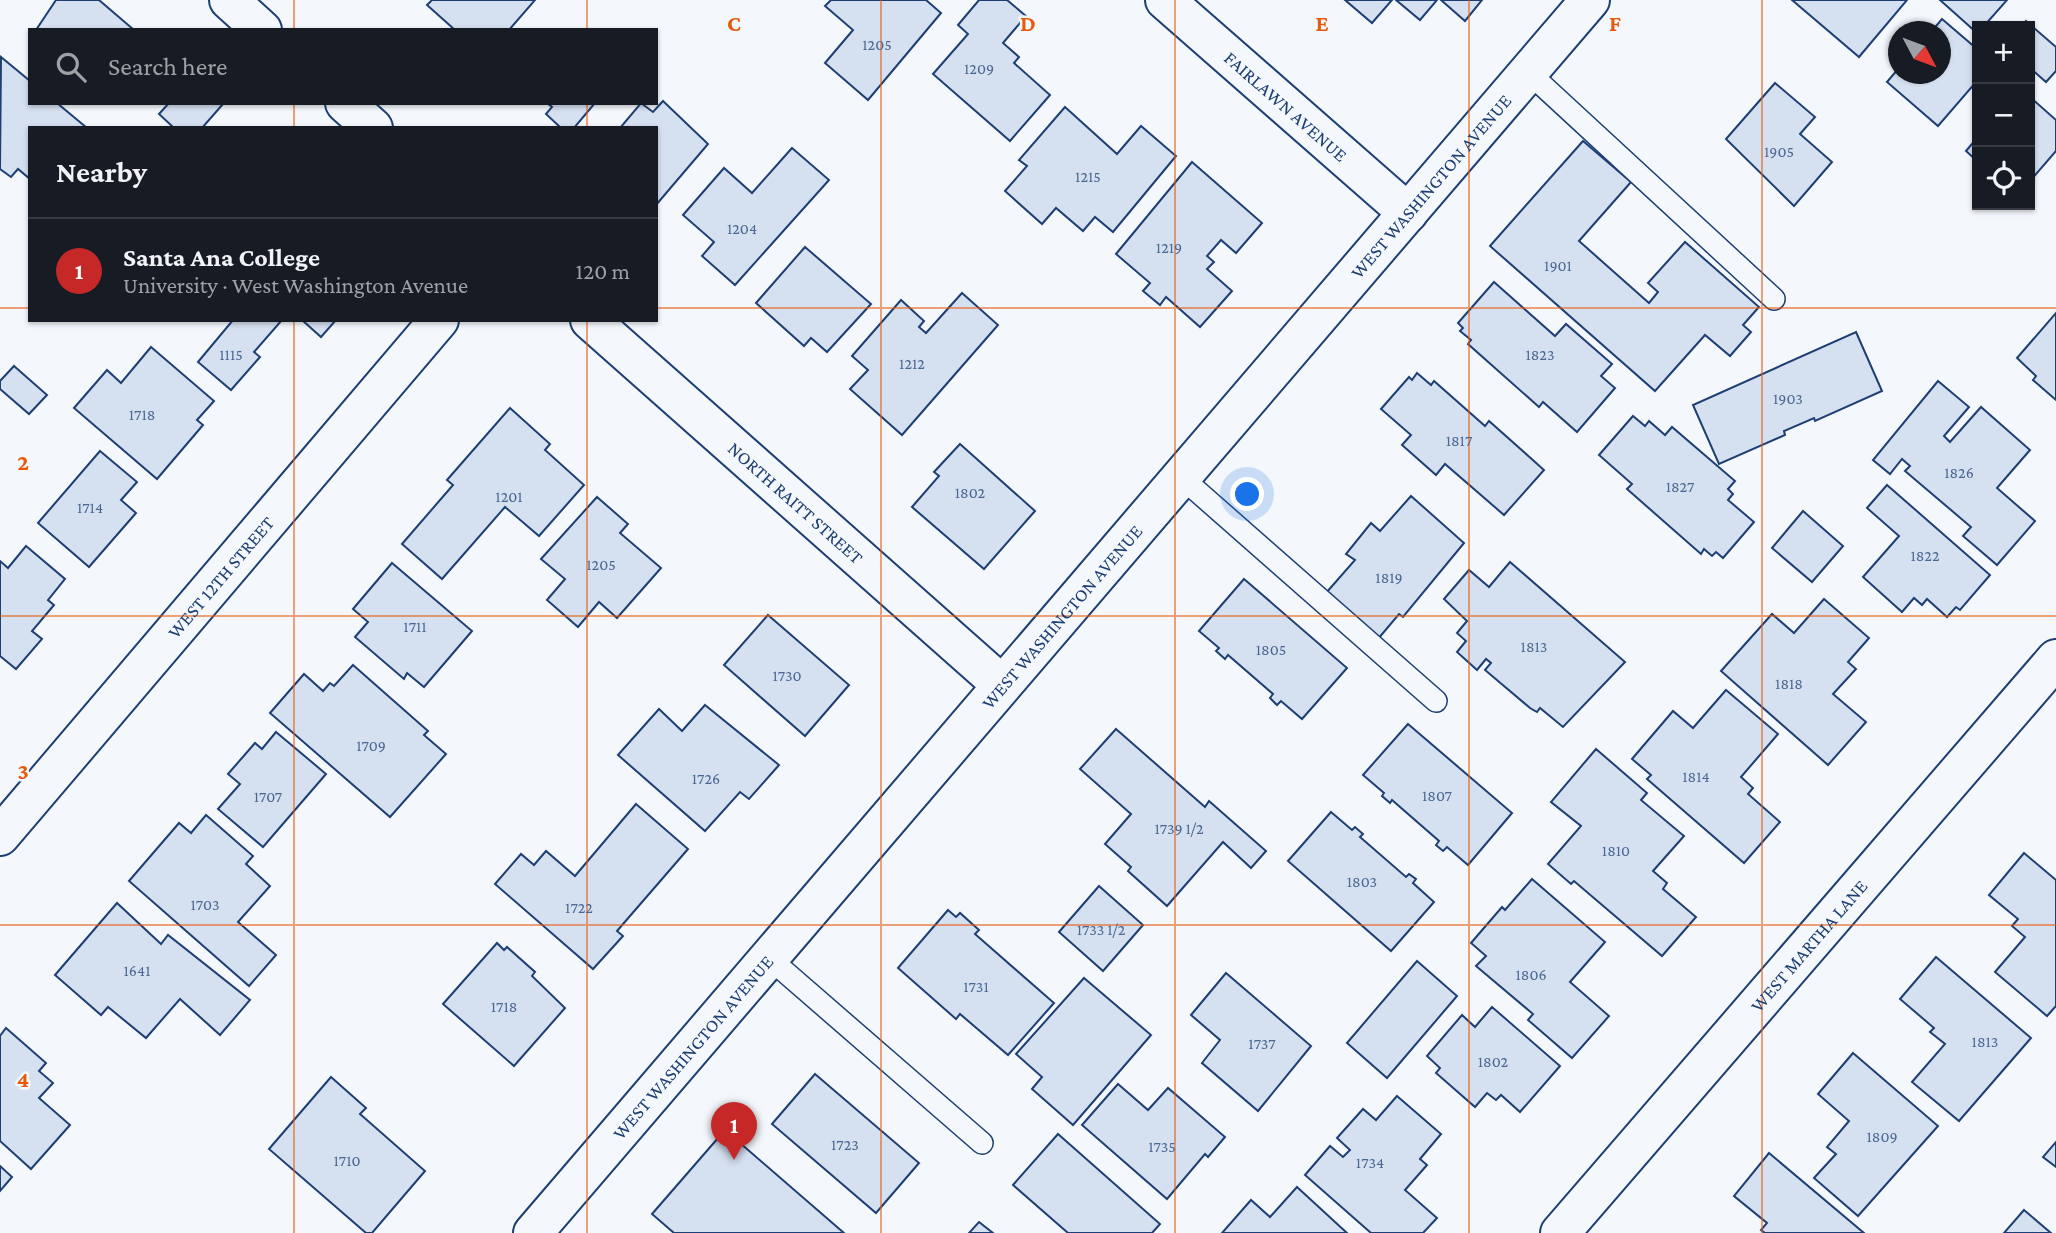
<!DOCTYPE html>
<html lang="en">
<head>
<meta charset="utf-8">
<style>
	:root { --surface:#171b24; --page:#20242c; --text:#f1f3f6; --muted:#9ea1a6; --line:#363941; --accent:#c62828 }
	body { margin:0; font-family:"Crimson Pro",serif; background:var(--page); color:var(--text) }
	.controls { position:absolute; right:21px; top:21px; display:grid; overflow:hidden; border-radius:0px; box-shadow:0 2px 5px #0004 }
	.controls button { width:63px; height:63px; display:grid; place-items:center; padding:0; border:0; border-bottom:2px solid var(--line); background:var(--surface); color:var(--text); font:35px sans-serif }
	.compass { position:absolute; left:1888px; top:21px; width:63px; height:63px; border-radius:50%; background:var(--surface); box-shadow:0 2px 5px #0004; rotate:131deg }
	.you { position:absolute; left:1248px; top:495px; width:24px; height:24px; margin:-18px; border:5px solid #fff; border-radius:50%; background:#1a73e8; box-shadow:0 0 0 10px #1a73e833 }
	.badge { display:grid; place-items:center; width:46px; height:46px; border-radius:50%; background:var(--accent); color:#fff; font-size:23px; font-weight:700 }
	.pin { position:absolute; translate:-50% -58px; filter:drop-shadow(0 2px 4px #0008) }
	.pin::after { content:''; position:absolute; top:37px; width:24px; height:21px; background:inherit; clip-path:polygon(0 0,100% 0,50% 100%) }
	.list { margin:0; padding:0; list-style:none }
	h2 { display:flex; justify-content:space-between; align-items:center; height:91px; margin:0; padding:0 28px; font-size:30px }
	h2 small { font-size:23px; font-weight:400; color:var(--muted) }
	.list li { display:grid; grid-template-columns:46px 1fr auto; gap:21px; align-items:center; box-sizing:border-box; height:105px; padding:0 28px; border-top:2px solid var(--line) }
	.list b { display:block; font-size:26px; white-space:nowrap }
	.list p { margin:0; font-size:23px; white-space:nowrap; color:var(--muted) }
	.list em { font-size:23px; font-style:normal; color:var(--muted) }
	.icon { flex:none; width:38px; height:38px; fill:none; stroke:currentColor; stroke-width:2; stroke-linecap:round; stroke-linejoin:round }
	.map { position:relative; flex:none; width:2056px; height:1233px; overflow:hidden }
	.search { position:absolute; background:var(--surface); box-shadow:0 2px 5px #0004; left:28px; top:28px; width:630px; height:77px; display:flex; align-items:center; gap:18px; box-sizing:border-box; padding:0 24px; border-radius:0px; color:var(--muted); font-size:26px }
	.panel { position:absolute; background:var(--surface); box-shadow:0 2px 5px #0004; left:28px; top:126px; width:630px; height:196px; border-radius:0px }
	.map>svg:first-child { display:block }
</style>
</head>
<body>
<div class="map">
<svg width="2056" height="1233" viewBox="0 0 2056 1233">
	<rect width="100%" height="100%" fill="#f4f7fb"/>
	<g fill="#d5e0f0" stroke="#1d3f73" stroke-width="2">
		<polygon points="56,0 99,0 134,30 36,30"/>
		<polygon points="432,0 535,0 509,30 455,30 427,5"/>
		<polygon points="831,0 926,0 941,13 868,100 825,63 853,30 825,6"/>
		<polygon points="979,0 1007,0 1026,16 1003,43 1019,57 1014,63 1050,95 1010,141 933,74 968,34 958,25"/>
		<polygon points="1345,0 1392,0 1372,23"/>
		<polygon points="1396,0 1437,0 1420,20"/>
		<polygon points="1441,0 1482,0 1465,21"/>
		<polygon points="1792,0 1907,0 1859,57"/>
		<polygon points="1940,0 2007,0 1984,26 1977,26 1977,33"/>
		<polygon points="1942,19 1977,49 1977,81 1938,126 1887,82 1898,69 1898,74 1940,74 1940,32 1931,32"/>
		<polygon points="2026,21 2056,47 2056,71 2046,82 2030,68 2030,26 2022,26"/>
		<polygon points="1,57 30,81 30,103 57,103 87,128 30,128 30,179 18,169 11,177 0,169"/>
		<polygon points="1775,83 1815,117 1800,134 1832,162 1794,206 1726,139"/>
		<polygon points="2030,97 2056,120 2056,151 2030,181"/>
		<polygon points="663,101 708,144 656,205 656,128 620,128 641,103 653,112"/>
		<polygon points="169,103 222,103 223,104 202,128 174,128 159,114"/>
		<polygon points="547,103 595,103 574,128 561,128 546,114 552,107"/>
		<polygon points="1065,107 1117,154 1141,126 1176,156 1113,232 1095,217 1083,231 1056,208 1042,224 1005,191 1027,166 1019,160"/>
		<polygon points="1977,138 1977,161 1966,151"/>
		<polygon points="1583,141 1631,182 1579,241 1649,303 1658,292 1648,283 1685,242 1759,307 1743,325 1751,332 1730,356 1705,335 1655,391 1490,246"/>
		<polygon points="792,148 829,180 735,285 702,256 714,242 683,215 724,168 752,193"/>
		<polygon points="1192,162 1262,223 1236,253 1221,240 1207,256 1214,262 1207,269 1232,291 1200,327 1166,297 1160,305 1143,291 1150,283 1116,254"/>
		<polygon points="805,247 871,304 827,352 811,338 804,346 756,303"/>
		<polygon points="1494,282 1555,336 1566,324 1612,364 1601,376 1615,388 1577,432 1543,402 1539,407 1468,344 1471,340 1460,331 1463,328 1458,323"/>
		<polygon points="962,293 998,325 902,435 850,389 868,370 852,356 901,300 924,321 919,327 926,333"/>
		<polygon points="2056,313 2056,400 2033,380 2036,376 2017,358"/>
		<polygon points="233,320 282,320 254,352 260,357 231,390 198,362"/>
		<polygon points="302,320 336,320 321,337"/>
		<polygon points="1856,332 1882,391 1815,421 1814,418 1784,431 1785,435 1719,464 1693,405"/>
		<polygon points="151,347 214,401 197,420 203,425 157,479 74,408 107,370 121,383"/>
		<polygon points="14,366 47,395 29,414 0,389 0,381"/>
		<polygon points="1417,373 1431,385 1434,381 1485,426 1489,421 1544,470 1504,515 1445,464 1436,475 1402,445 1411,435 1381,409 1409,377 1412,380"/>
		<polygon points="1938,381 1969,407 1944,436 1950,442 1981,407 2030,450 1997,488 2035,521 1997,565 1963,536 1971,527 1905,471 1910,466 1902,459 1890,474 1873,460"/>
		<polygon points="510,408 550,444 545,450 584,485 539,536 505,507 442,579 402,544 453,485 447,480"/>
		<polygon points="1633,416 1645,426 1649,421 1665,435 1672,427 1735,481 1728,489 1733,494 1728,500 1754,522 1723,558 1716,552 1712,556 1704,549 1701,554 1627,489 1632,484 1599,455"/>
		<polygon points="960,444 1035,511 984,569 912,507 939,476 934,472"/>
		<polygon points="100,451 137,482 121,500 136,513 89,567 38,523"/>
		<polygon points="1887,485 1990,575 1960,610 1956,607 1947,617 1927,599 1922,605 1914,598 1902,612 1863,577 1899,536 1867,508"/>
		<polygon points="1411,496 1464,543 1403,617 1399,614 1378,639 1326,593 1355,560 1346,554 1371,523 1380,531"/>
		<polygon points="597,497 628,524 620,533 661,568 617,618 599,602 578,627 547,600 565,579 541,559"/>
		<polygon points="1803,511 1843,546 1812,582 1772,548"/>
		<polygon points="26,546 65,579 48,600 54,605 32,631 42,639 16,669 0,656 0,561 8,568"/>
		<polygon points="1510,562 1625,662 1563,727 1540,708 1537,712 1530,708 1485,670 1491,663 1486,659 1477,670 1457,652 1466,641 1457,633 1467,621 1444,599 1469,570 1489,587"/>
		<polygon points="392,563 472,631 424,687 407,673 404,679 355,637 368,622 353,609"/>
		<polygon points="1244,579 1347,668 1302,719 1281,701 1277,705 1270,698 1273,694 1228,655 1225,659 1216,651 1219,648 1199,631"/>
		<polygon points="1824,599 1869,638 1848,662 1856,669 1833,694 1866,722 1828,765 1721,671 1772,614 1794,633"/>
		<polygon points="768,615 849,685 805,736 724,665"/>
		<polygon points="353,665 428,731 424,735 446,754 390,817 270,713 304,674 323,691 330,683 334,686"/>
		<polygon points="1726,690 1778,734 1741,777 1753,788 1748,794 1780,822 1744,863 1647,779 1651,775 1632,759 1673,711 1693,728"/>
		<polygon points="705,705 779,765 749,799 740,792 705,831 618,755 659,709 682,731"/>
		<polygon points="1408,724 1512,813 1468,865 1447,847 1443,851 1436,845 1439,841 1392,800 1390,803 1382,796 1384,793 1363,775"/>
		<polygon points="1116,729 1205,807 1209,801 1266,851 1251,868 1223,842 1167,906 1128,871 1131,867 1105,844 1131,814 1080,769"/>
		<polygon points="276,732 326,774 263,847 218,809 240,784 228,774 255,743 262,749"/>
		<polygon points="1596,749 1647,793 1641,800 1684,836 1653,871 1667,883 1663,889 1696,917 1662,956 1574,881 1571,884 1548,864 1581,826 1551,802"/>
		<polygon points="636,804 688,849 617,931 623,936 593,969 495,884 521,854 534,865 546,851 575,876"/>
		<polygon points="1331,812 1352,830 1355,827 1363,834 1360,837 1406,877 1409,874 1416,879 1413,883 1434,902 1391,951 1288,861"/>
		<polygon points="206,815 253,856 246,864 270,886 238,922 276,955 249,986 129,881 179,823 191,833"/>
		<polygon points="2024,853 2056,880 2056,1006 2047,1016 1995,972 2025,937 2012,926 2018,919 1989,895"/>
		<polygon points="1532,879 1605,942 1570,982 1609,1016 1572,1058 1528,1020 1533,1014 1476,966 1486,956 1471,943 1502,907 1505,910"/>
		<polygon points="1099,886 1143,925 1103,971 1059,932"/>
		<polygon points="117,903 161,944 168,935 250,1000 220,1035 180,999 146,1038 108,1007 101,1015 55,975"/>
		<polygon points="948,910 956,917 960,913 979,930 975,934 1054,1003 1008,1055 960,1014 956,1019 898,968"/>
		<polygon points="497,943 504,950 507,947 535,972 532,976 565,1008 514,1066 443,1004"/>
		<polygon points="1936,957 2031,1038 1959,1121 1912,1082 1945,1044 1930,1032 1934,1028 1900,999"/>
		<polygon points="1417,961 1457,996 1387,1078 1347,1043"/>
		<polygon points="1226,973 1311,1046 1258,1111 1202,1063 1220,1040 1191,1015"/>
		<polygon points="1084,978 1151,1035 1073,1125 1032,1089 1042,1077 1016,1054"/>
		<polygon points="1492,1007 1560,1066 1520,1112 1501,1095 1496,1100 1487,1093 1475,1107 1436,1073 1440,1068 1427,1056 1462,1015 1475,1027"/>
		<polygon points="6,1028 46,1063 39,1071 53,1083 39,1098 70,1125 31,1169 0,1141 0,1036"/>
		<polygon points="1853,1053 1938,1126 1858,1216 1814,1178 1836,1154 1827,1147 1849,1121 1818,1094"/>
		<polygon points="815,1074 919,1163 876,1213 772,1124"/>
		<polygon points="331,1077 366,1108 360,1114 425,1171 372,1233 366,1233 269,1149"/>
		<polygon points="1118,1084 1148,1110 1168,1088 1225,1137 1208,1157 1205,1154 1167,1199 1082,1125"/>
		<polygon points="1397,1096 1441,1134 1420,1159 1427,1165 1405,1190 1437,1218 1423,1233 1371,1233 1305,1175 1330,1146 1343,1157 1350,1150 1337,1138 1363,1109 1376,1120"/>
		<polygon points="725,1130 844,1233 674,1233 652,1214"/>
		<polygon points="1058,1134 1160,1224 1152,1233 1068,1233 1013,1185"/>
		<polygon points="2056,1142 2056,1167 2043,1157"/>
		<polygon points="1769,1153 1864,1233 1765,1233 1761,1230 1767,1223 1734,1196"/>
		<polygon points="0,1166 12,1177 0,1191"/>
		<polygon points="1297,1187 1347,1233 1222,1233 1251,1200 1270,1217"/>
		<polygon points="2024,1210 2051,1233 2004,1233"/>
		<polygon points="979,1222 993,1233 969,1233"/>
	</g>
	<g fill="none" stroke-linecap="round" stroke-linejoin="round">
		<g stroke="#1d3f73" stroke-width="24">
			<g id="service">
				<polyline points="1528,72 1774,299"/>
				<polyline points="1181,477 1436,701"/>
				<polyline points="769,958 982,1143"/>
			</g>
		</g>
		<g stroke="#1d3f73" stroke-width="42">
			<g id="minor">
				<path id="s1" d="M1165 0 1408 213"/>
				<path id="s2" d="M0 836 439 320"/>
				<path id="s3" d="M1560 1233 2056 659"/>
			</g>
		</g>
		<g stroke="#1d3f73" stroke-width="42">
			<g id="tertiary">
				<polyline points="229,0 262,30"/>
				<polyline points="345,103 373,128"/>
				<path id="s4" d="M590 320 1002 685"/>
				<path id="s5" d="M533 1233 1590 0"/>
			</g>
		</g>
		<use href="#service" stroke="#f4f7fb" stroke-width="21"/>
		<use href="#minor" stroke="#f4f7fb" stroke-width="38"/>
		<use href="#tertiary" stroke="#f4f7fb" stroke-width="38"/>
	</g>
	<path fill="none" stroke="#e8590c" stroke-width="2" stroke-opacity="0.55" d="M294 0V30M587 0V30M881 0V1233M1175 0V1233M1469 0V1233M1762 0V1233M294 103V128M587 103V128M0 308H30M656 308H2056M294 320V1233M587 320V1233M0 616H2056M0 925H2056"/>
	<g text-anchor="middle" stroke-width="5" stroke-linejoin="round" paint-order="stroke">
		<g font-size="16" fill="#4b6792">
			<text x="877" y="50">1205</text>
			<text x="979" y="74">1209</text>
			<text x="1779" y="157">1905</text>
			<text x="1088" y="182">1215</text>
			<text x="742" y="234">1204</text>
			<text x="1169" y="253">1219</text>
			<text x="1558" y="271">1901</text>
			<text x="231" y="360">1115</text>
			<text x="1540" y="360">1823</text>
			<text x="912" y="369">1212</text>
			<text x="1788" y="404">1903</text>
			<text x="142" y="420">1718</text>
			<text x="1459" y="446">1817</text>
			<text x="1959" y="478">1826</text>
			<text x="1680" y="492">1827</text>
			<text x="970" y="498">1802</text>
			<text x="509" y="502">1201</text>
			<text x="90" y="513">1714</text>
			<text x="1925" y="561">1822</text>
			<text x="601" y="570">1205</text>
			<text x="1389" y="583">1819</text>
			<text x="415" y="632">1711</text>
			<text x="1534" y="652">1813</text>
			<text x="1271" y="655">1805</text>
			<text x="787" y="681">1730</text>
			<text x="1789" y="689">1818</text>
			<text x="371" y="751">1709</text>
			<text x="1696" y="782">1814</text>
			<text x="706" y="784">1726</text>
			<text x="1437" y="801">1807</text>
			<text x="268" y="802">1707</text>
			<text x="1179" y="834">1739 1/2</text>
			<text x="1616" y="856">1810</text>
			<text x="1362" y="887">1803</text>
			<text x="205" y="910">1703</text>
			<text x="579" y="913">1722</text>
			<text x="1101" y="935">1733 1/2</text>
			<text x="137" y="976">1641</text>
			<text x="1531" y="980">1806</text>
			<text x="976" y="992">1731</text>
			<text x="504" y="1012">1718</text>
			<text x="1985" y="1047">1813</text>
			<text x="1262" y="1049">1737</text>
			<text x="1493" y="1067">1802</text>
			<text x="1882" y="1142">1809</text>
			<text x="845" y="1150">1723</text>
			<text x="1162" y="1152">1735</text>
			<text x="347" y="1166">1710</text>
			<text x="1370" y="1168">1734</text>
		</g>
		<g font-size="19" fill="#1d3f73" stroke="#f4f7fb">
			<text dy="7" stroke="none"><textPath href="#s1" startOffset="161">FAIRLAWN AVENUE</textPath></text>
			<text dy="7" stroke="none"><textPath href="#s5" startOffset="1379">WEST WASHINGTON AVENUE</textPath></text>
			<text dy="7" stroke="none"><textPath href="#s4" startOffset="275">NORTH RAITT STREET</textPath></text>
			<text dy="7" stroke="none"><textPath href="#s2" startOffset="340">WEST 12TH STREET</textPath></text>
			<text dy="7" stroke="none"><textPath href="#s5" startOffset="812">WEST WASHINGTON AVENUE</textPath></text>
			<text dy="7" stroke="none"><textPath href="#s3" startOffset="380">WEST MARTHA LANE</textPath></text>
			<text dy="7" stroke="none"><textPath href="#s5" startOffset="245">WEST WASHINGTON AVENUE</textPath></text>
		</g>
	</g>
	<g font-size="23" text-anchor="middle" font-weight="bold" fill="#e8590c" stroke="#f4f7fb" stroke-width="5" stroke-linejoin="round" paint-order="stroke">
		<text x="734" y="31">C</text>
		<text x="1028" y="31">D</text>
		<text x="1322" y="31">E</text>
		<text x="1615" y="31">F</text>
		<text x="23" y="470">2</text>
		<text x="23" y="779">3</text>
		<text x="23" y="1087">4</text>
	</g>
</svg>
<div class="controls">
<button>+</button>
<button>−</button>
<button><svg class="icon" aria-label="locate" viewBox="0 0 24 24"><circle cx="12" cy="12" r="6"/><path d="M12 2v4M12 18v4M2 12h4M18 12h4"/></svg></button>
</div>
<svg class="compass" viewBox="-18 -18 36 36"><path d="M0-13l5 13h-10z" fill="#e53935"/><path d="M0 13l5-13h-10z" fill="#9ea1a6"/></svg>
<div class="you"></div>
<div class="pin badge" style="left:734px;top:1160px">1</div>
<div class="search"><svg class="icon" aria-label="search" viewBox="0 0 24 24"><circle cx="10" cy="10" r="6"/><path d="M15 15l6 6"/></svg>Search here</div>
<section class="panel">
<h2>Nearby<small></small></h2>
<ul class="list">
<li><span class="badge">1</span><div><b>Santa Ana College</b><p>University · West Washington Avenue</p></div><em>120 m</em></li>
</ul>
</section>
</div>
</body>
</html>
